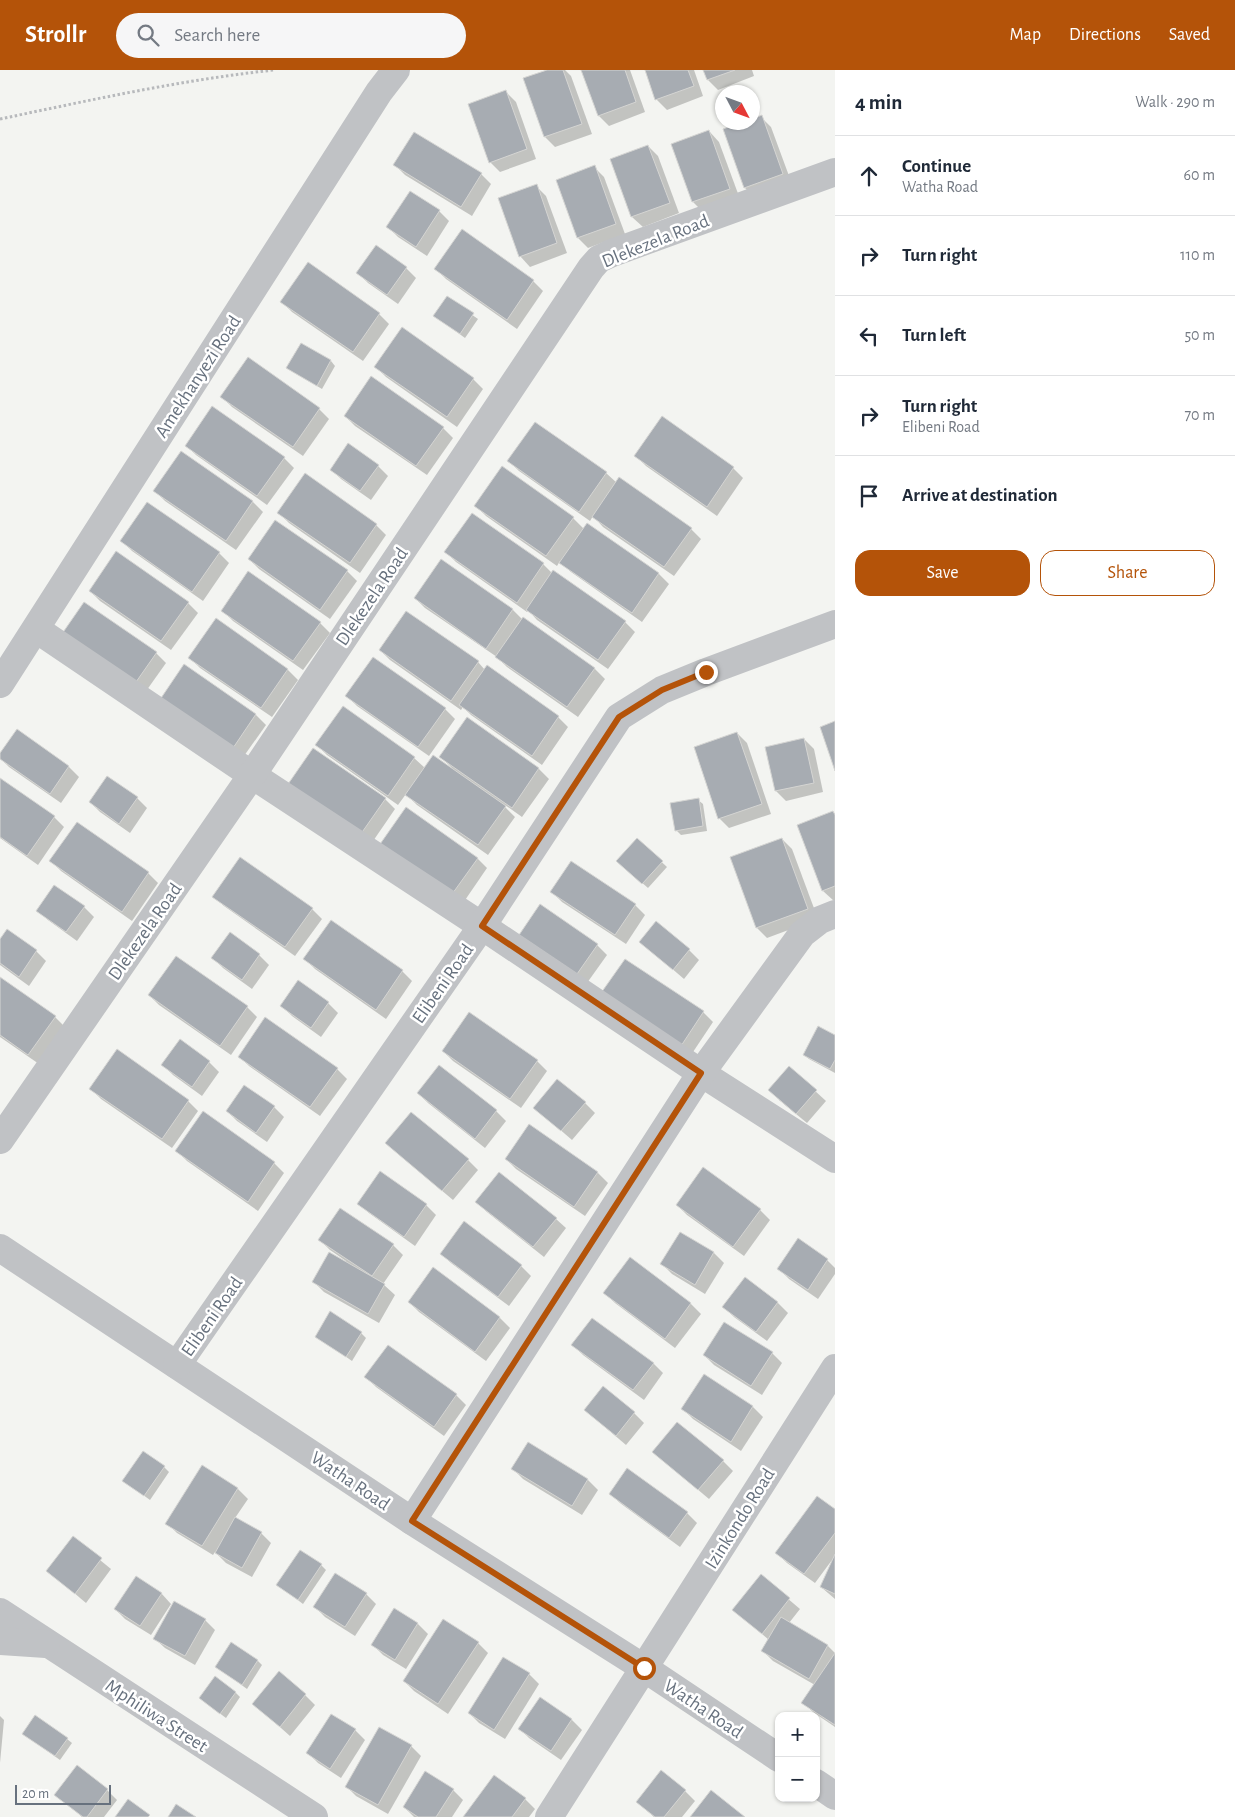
<!DOCTYPE html>
<html lang="en">
<head>
<meta charset="utf-8">
<style>
	:root { --surface:#fff; --page:#f6f6f7; --text:#1f2937; --muted:#747a83; --line:#e0e1e3; --accent:#b45309 }
	body { margin:0; font-family:"Alegreya Sans",sans-serif; background:var(--page); color:var(--text) }
	.controls { position:absolute; right:15px; bottom:15px; display:grid; overflow:hidden; border-radius:10px; box-shadow:0 1px 4px #0004 }
	.controls button { width:45px; height:45px; display:grid; place-items:center; padding:0; border:0; border-bottom:1px solid var(--line); background:var(--surface); color:var(--text); font:25px sans-serif }
	.compass { position:absolute; left:715px; top:15px; width:45px; height:45px; border-radius:50%; background:var(--surface); box-shadow:0 1px 4px #0004; rotate:131deg }
	.scale { position:absolute; left:15px; bottom:12px; width:96px; box-sizing:border-box; padding-left:5px; border:2px solid #67717e; border-top:0; font-size:14px; line-height:18px; white-space:nowrap; color:#67717e; -webkit-text-stroke:4px #fff; paint-order:stroke }
	.stop { position:absolute; width:15px; height:15px; margin:-11px; border:4px solid #b45309; border-radius:50%; background:#fff }
	.stop.end { background:#b45309; border-color:#fff; box-shadow:0 1px 5px #0008 }
	.list { margin:0; padding:0; list-style:none }
	h2 { display:flex; justify-content:space-between; align-items:center; height:65px; margin:0; padding:0 20px; font-size:21px }
	h2 small { font-size:16px; font-weight:400; color:var(--muted) }
	.list li { display:grid; grid-template-columns:32px 1fr auto; gap:15px; align-items:center; box-sizing:border-box; height:80px; padding:0 20px; border-top:1px solid var(--line) }
	.list b { display:block; font-size:19px; white-space:nowrap }
	.list p { margin:0; font-size:16px; white-space:nowrap; color:var(--muted) }
	.list em { font-size:16px; font-style:normal; color:var(--muted) }
	.actions { display:flex; gap:10px; padding:15px 20px }
	.actions a { flex:1; padding:11px 0; border:1px solid var(--accent); border-radius:15px; text-align:center; font-size:18px; color:var(--accent) }
	.actions .main { background:var(--accent); color:#fff }
	.icon { flex:none; width:28px; height:28px; fill:none; stroke:currentColor; stroke-width:2; stroke-linecap:round; stroke-linejoin:round }
	.map { position:relative; flex:none; width:835px; height:1747px; overflow:hidden }
	header { display:flex; align-items:center; gap:30px; box-sizing:border-box; height:70px; padding:0 25px; background:var(--accent); color:#fff }
	header strong { font-size:24px }
	nav { display:flex; gap:28px; margin-inline-start:auto; font-size:18px }
	.search { width:350px; height:45px; background:var(--page); display:flex; align-items:center; gap:12px; box-sizing:border-box; padding:0 18px; border-radius:28px; color:var(--muted); font-size:19px }
	main { display:flex }
	aside { flex:1; background:var(--surface) }
	.map>svg:first-child { display:block }
</style>
</head>
<body>
<header>
<strong>Strollr</strong>
<div class="search"><svg class="icon" aria-label="search" viewBox="0 0 24 24"><circle cx="10" cy="10" r="6"/><path d="M15 15l6 6"/></svg>Search here</div>
<nav><a>Map</a><a>Directions</a><a>Saved</a></nav>
</header>
<main>
<div class="map">
<svg width="835" height="1747" viewBox="0 0 835 1747">
	<rect width="100%" height="100%" fill="#f3f4f1"/>
	<g fill="#0003">
		<polygon points="550,0 565,0 571,6 592,64 555,77 545,67"/>
		<polygon points="583,0 630,0 645,42 609,56 599,46"/>
		<polygon points="646,0 694,0 703,26 667,40 657,30"/>
		<polygon points="704,0 752,0 754,6 718,20 708,10"/>
		<polygon points="506,22 516,32 536,89 500,102 490,92"/>
		<polygon points="761,47 771,57 792,114 755,128 745,118 725,60 752,52"/>
		<polygon points="709,61 719,72 740,129 703,142 693,132 673,75"/>
		<polygon points="414,63 481,104 491,114 472,146 405,105 395,95"/>
		<polygon points="648,76 658,86 679,143 643,157 632,147 612,90"/>
		<polygon points="594,97 604,107 625,164 588,178 578,168 558,110"/>
		<polygon points="536,116 546,126 567,183 530,197 520,186"/>
		<polygon points="410,122 439,141 449,151 427,186 398,167 388,157"/>
		<polygon points="406,198 416,208 398,234 368,213 358,203"/>
		<polygon points="436,199 533,211 543,221 517,259 446,209"/>
		<polygon points="447,227 478,249 465,268 435,246"/>
		<polygon points="282,232 379,244 389,254 363,291 292,242"/>
		<polygon points="301,274 331,291 335,296 322,319 293,302 288,298"/>
		<polygon points="376,297 473,309 483,319 457,357 386,307"/>
		<polygon points="222,327 319,339 329,349 303,386 232,337"/>
		<polygon points="345,346 443,358 453,368 427,405 355,356"/>
		<polygon points="186,375 284,388 294,398 267,435 196,385"/>
		<polygon points="181,383 253,432 263,442 236,480 165,431 155,421"/>
		<polygon points="636,386 733,398 743,408 717,446 646,396"/>
		<polygon points="509,391 606,403 617,413 691,459 701,469 674,506 603,457 593,446 590,451 519,401"/>
		<polygon points="378,396 388,406 371,430 341,409 331,399"/>
		<polygon points="476,436 573,448 584,459 588,455 659,504 669,514 642,552 571,502 560,491 557,496 486,446"/>
		<polygon points="279,443 376,455 386,465 360,503 289,453"/>
		<polygon points="472,444 543,494 553,504 625,552 635,562 608,599 537,550 528,540 527,542 456,492 446,482"/>
		<polygon points="122,471 219,483 229,493 203,531 132,481"/>
		<polygon points="249,489 347,501 357,511 330,549 259,499"/>
		<polygon points="442,490 513,540 523,550 595,599 605,609 578,647 507,597 497,587 425,538 415,528"/>
		<polygon points="90,521 188,533 198,543 171,580 100,531"/>
		<polygon points="223,541 320,553 330,563 303,600 233,551"/>
		<polygon points="217,550 288,600 298,610 272,647 200,598 190,588"/>
		<polygon points="380,580 478,592 485,600 558,647 568,657 542,695 471,645 463,637 461,640 390,590"/>
		<polygon points="69,581 156,583 166,593 139,631"/>
		<polygon points="184,596 256,645 266,655 239,693"/>
		<polygon points="347,626 445,639 455,649 429,686 357,636"/>
		<polygon points="467,649 539,699 549,709 522,747 505,735 504,736 515,747 488,785 417,735 406,724 398,735 327,685 317,675 414,688 425,698 452,698 441,687"/>
		<polygon points="17,660 69,697 79,707 61,733 9,697 0,688 0,685"/>
		<polygon points="737,663 747,673 771,744 729,758 719,748"/>
		<polygon points="804,669 814,679 823,722 786,731 776,721 767,678"/>
		<polygon points="314,680 385,729 395,739 369,777"/>
		<polygon points="0,709 54,747 64,757 38,795 0,768"/>
		<polygon points="137,728 147,738 130,763 100,742 90,732"/>
		<polygon points="698,730 703,734 707,761 681,765 676,760"/>
		<polygon points="833,742 835,744 835,830 834,831 823,821 799,755"/>
		<polygon points="782,769 792,779 818,849 767,868 757,858 731,788"/>
		<polygon points="638,770 667,797 648,818 623,796"/>
		<polygon points="390,786 477,788 487,798 461,836"/>
		<polygon points="51,791 148,803 158,813 132,851 61,801"/>
		<polygon points="552,822 635,835 645,845 626,874 562,832"/>
		<polygon points="214,827 312,839 322,849 295,886 224,836"/>
		<polygon points="84,837 94,847 77,871 48,850 38,840"/>
		<polygon points="331,851 402,901 412,911 386,949 315,899 305,889"/>
		<polygon points="7,861 36,881 46,891 29,916 0,895 0,871"/>
		<polygon points="521,865 597,875 607,885 587,913"/>
		<polygon points="641,872 689,880 699,890 684,909"/>
		<polygon points="259,885 269,895 252,919 223,898 213,888"/>
		<polygon points="625,890 703,942 713,952 691,985 613,933"/>
		<polygon points="0,908 55,947 65,957 39,994 0,967"/>
		<polygon points="149,925 247,937 257,947 231,985 159,935"/>
		<polygon points="328,933 338,943 321,967 292,946 282,936"/>
		<polygon points="835,966 835,1003 809,989 804,985"/>
		<polygon points="443,981 537,991 547,1001 521,1038 453,991"/>
		<polygon points="239,986 337,999 347,1009 320,1046 249,996"/>
		<polygon points="209,992 219,1002 202,1026 173,1005 163,995"/>
		<polygon points="789,997 826,1031 807,1053 779,1030"/>
		<polygon points="244,1017 274,1037 284,1047 267,1072 237,1051 227,1041"/>
		<polygon points="91,1019 188,1031 198,1041 172,1078 101,1029"/>
		<polygon points="418,1023 496,1041 506,1051 485,1078 428,1033"/>
		<polygon points="585,1033 595,1043 572,1070 535,1038"/>
		<polygon points="529,1056 598,1103 608,1113 585,1146 516,1099 506,1089"/>
		<polygon points="177,1081 274,1093 284,1103 258,1141 187,1091"/>
		<polygon points="397,1083 468,1090 478,1100 453,1130"/>
		<polygon points="703,1098 760,1140 770,1150 744,1186 687,1145 677,1135"/>
		<polygon points="477,1132 556,1149 566,1158 544,1187 487,1142"/>
		<polygon points="359,1133 426,1135 436,1145 415,1176 369,1143"/>
		<polygon points="680,1163 714,1183 724,1193 705,1224 672,1204 662,1194"/>
		<polygon points="320,1170 393,1175 403,1185 383,1214 395,1225 379,1253 324,1222 314,1212 346,1191 330,1180"/>
		<polygon points="798,1170 827,1190 835,1198 835,1204 818,1229 789,1209 779,1199"/>
		<polygon points="441,1183 521,1196 531,1206 509,1236 451,1193"/>
		<polygon points="630,1189 691,1234 701,1244 675,1278 615,1233 605,1223"/>
		<polygon points="434,1199 500,1248 510,1258 486,1291 419,1242 409,1232"/>
		<polygon points="745,1209 778,1233 788,1243 767,1271 734,1247 724,1237"/>
		<polygon points="361,1263 366,1268 352,1291 316,1266"/>
		<polygon points="573,1275 653,1293 663,1303 644,1330 583,1285"/>
		<polygon points="388,1277 456,1325 466,1335 444,1366 376,1317 366,1307"/>
		<polygon points="772,1283 782,1293 762,1325 714,1295 704,1285"/>
		<polygon points="704,1306 753,1337 763,1347 741,1381 693,1349 683,1339"/>
		<polygon points="585,1340 634,1343 644,1353 626,1375"/>
		<polygon points="664,1391 723,1391 733,1401 709,1429"/>
		<polygon points="164,1397 169,1402 150,1430 124,1411"/>
		<polygon points="513,1399 588,1410 598,1420 582,1445 523,1409"/>
		<polygon points="628,1400 687,1443 697,1453 680,1477 620,1433 610,1423"/>
		<polygon points="238,1419 248,1429 235,1448 261,1463 271,1473 252,1507 226,1493 215,1482 213,1485 177,1463 167,1453"/>
		<polygon points="835,1440 835,1529 821,1517 832,1490 815,1513 787,1493 777,1483"/>
		<polygon points="73,1468 111,1499 86,1533 47,1500"/>
		<polygon points="321,1495 326,1500 303,1534 278,1515"/>
		<polygon points="761,1506 800,1539 789,1553 828,1576 835,1583 835,1657 813,1642 803,1632 815,1615 773,1591 763,1581 769,1570 734,1540"/>
		<polygon points="161,1523 171,1534 151,1565 125,1549 115,1539"/>
		<polygon points="366,1524 376,1534 355,1566 325,1547 315,1537"/>
		<polygon points="395,1540 418,1554 428,1564 406,1599 383,1585 373,1575"/>
		<polygon points="205,1550 215,1560 195,1595 165,1578 154,1568"/>
		<polygon points="478,1573 488,1583 448,1644 414,1621 404,1611"/>
		<polygon points="257,1590 262,1595 247,1619 217,1597"/>
		<polygon points="529,1604 539,1614 505,1669 479,1653 469,1643"/>
		<polygon points="235,1622 240,1627 226,1648 206,1633"/>
		<polygon points="305,1625 315,1635 290,1666 254,1634"/>
		<polygon points="540,1629 572,1650 582,1660 561,1690 529,1668 519,1658"/>
		<polygon points="0,1646 4,1650 0,1693"/>
		<polygon points="380,1658 411,1676 421,1686 388,1744 356,1726 346,1716"/>
		<polygon points="355,1660 365,1670 341,1708 318,1693 308,1683"/>
		<polygon points="29,1668 67,1669 72,1673 60,1690"/>
		<polygon points="77,1697 107,1720 117,1730 104,1747 82,1747 56,1724"/>
		<polygon points="453,1720 463,1730 452,1747 414,1747 404,1737"/>
		<polygon points="685,1721 695,1731 682,1747 654,1747 637,1732"/>
		<polygon points="525,1729 535,1739 529,1747 465,1747"/>
	</g>
	<g fill="#a7acb2" stroke="#d5d5d3">
		<polygon points="547,0 563,0 582,54 544,67 523,8"/>
		<polygon points="581,0 625,0 636,32 598,46"/>
		<polygon points="645,0 688,0 694,16 655,30"/>
		<polygon points="703,0 735,0 707,10"/>
		<polygon points="506,20 527,79 489,93 468,34"/>
		<polygon points="762,45 783,104 744,118 723,59 742,52 752,52 752,49"/>
		<polygon points="709,60 730,119 692,132 671,74"/>
		<polygon points="414,62 482,103 461,137 393,95"/>
		<polygon points="648,75 670,133 631,147 610,89"/>
		<polygon points="595,95 616,154 577,168 556,110"/>
		<polygon points="537,114 557,173 519,187 498,128"/>
		<polygon points="410,121 440,140 416,177 386,157"/>
		<polygon points="462,159 534,210 507,250 434,199"/>
		<polygon points="376,175 407,197 387,225 356,203"/>
		<polygon points="308,192 380,243 353,282 280,232"/>
		<polygon points="447,226 474,243 460,264 433,246"/>
		<polygon points="402,257 474,308 447,347 374,297"/>
		<polygon points="301,273 331,290 317,316 286,298"/>
		<polygon points="248,287 320,338 293,377 220,327"/>
		<polygon points="371,306 444,357 416,396 344,346"/>
		<polygon points="212,336 285,387 257,426 185,376"/>
		<polygon points="662,346 734,397 707,437 634,386"/>
		<polygon points="535,352 607,402 579,442 507,391"/>
		<polygon points="348,373 379,395 360,421 330,400"/>
		<polygon points="181,381 253,431 226,471 153,421"/>
		<polygon points="502,396 574,447 546,486 474,436"/>
		<polygon points="305,403 377,454 350,493 277,443"/>
		<polygon points="619,407 692,458 664,497 592,447"/>
		<polygon points="147,432 220,482 192,522 120,471"/>
		<polygon points="472,443 544,493 517,533 444,482"/>
		<polygon points="275,450 348,500 320,540 248,489"/>
		<polygon points="587,453 659,503 632,543 559,493"/>
		<polygon points="116,481 189,532 161,571 89,521"/>
		<polygon points="441,489 513,539 486,579 414,528"/>
		<polygon points="553,500 626,551 598,590 526,540"/>
		<polygon points="248,501 321,552 293,591 221,541"/>
		<polygon points="84,532 157,582 129,622 57,571"/>
		<polygon points="406,541 479,591 451,631 379,580"/>
		<polygon points="523,547 595,598 567,637 495,587"/>
		<polygon points="216,548 288,599 261,638 188,588"/>
		<polygon points="373,587 446,638 418,677 345,626"/>
		<polygon points="184,594 256,644 229,684 157,634"/>
		<polygon points="487,595 559,646 532,686 459,635"/>
		<polygon points="343,636 415,687 388,726 315,675"/>
		<polygon points="467,647 539,698 512,738 439,687"/>
		<polygon points="835,651 835,701 820,657"/>
		<polygon points="17,659 69,696 50,724 0,689 0,683"/>
		<polygon points="737,662 762,734 718,749 694,677"/>
		<polygon points="804,668 814,713 775,721 765,677"/>
		<polygon points="313,678 386,728 358,768 286,717"/>
		<polygon points="433,685 506,736 478,775 405,725"/>
		<polygon points="107,706 138,727 119,754 89,732"/>
		<polygon points="0,708 55,746 27,786 0,767"/>
		<polygon points="699,728 703,756 675,761 670,733"/>
		<polygon points="406,737 478,788 450,827 378,777"/>
		<polygon points="833,741 835,745 835,816 822,821 797,755"/>
		<polygon points="77,752 149,802 122,842 49,791"/>
		<polygon points="637,768 663,791 642,814 616,791"/>
		<polygon points="782,768 808,839 756,858 730,787"/>
		<polygon points="240,787 313,838 285,877 212,827"/>
		<polygon points="571,791 636,834 615,865 550,822"/>
		<polygon points="54,815 85,836 66,862 36,841"/>
		<polygon points="540,834 598,874 577,904 519,865"/>
		<polygon points="331,850 403,900 376,940 303,889"/>
		<polygon points="656,851 690,879 673,900 639,872"/>
		<polygon points="7,859 37,880 19,907 0,893 0,869"/>
		<polygon points="230,862 260,884 242,910 211,888"/>
		<polygon points="176,886 248,936 220,976 148,925"/>
		<polygon points="625,889 704,941 681,976 601,923"/>
		<polygon points="0,907 56,946 28,985 0,965"/>
		<polygon points="298,910 329,932 311,958 280,936"/>
		<polygon points="469,942 538,990 510,1029 442,981"/>
		<polygon points="265,947 338,998 310,1037 238,987"/>
		<polygon points="818,956 835,965 835,990 830,999 803,985"/>
		<polygon points="180,969 210,991 192,1017 161,995"/>
		<polygon points="117,979 189,1030 162,1069 89,1019"/>
		<polygon points="439,995 497,1040 475,1069 417,1023"/>
		<polygon points="789,996 817,1020 796,1044 768,1020"/>
		<polygon points="557,1009 586,1032 561,1061 533,1038"/>
		<polygon points="244,1015 275,1036 256,1063 226,1041"/>
		<polygon points="203,1041 275,1092 248,1132 175,1081"/>
		<polygon points="411,1042 469,1089 442,1121 385,1073"/>
		<polygon points="529,1054 598,1102 574,1137 505,1089"/>
		<polygon points="703,1097 761,1139 733,1177 676,1135"/>
		<polygon points="380,1101 427,1134 404,1167 357,1134"/>
		<polygon points="499,1102 557,1148 533,1177 475,1132"/>
		<polygon points="340,1138 394,1174 372,1206 318,1170"/>
		<polygon points="464,1151 522,1195 498,1227 440,1184"/>
		<polygon points="680,1162 714,1182 695,1215 660,1194"/>
		<polygon points="798,1168 828,1189 808,1220 777,1199"/>
		<polygon points="329,1182 385,1214 368,1244 312,1212"/>
		<polygon points="630,1187 691,1233 665,1269 603,1223"/>
		<polygon points="433,1197 500,1247 475,1282 408,1232"/>
		<polygon points="745,1207 778,1232 756,1262 722,1237"/>
		<polygon points="330,1241 362,1262 346,1287 315,1267"/>
		<polygon points="592,1248 654,1293 633,1320 571,1275"/>
		<polygon points="724,1252 773,1282 751,1316 703,1285"/>
		<polygon points="388,1275 457,1324 434,1357 364,1307"/>
		<polygon points="704,1304 753,1336 731,1372 681,1339"/>
		<polygon points="603,1316 635,1342 616,1366 584,1340"/>
		<polygon points="677,1352 724,1390 698,1420 652,1382"/>
		<polygon points="528,1372 588,1409 572,1436 511,1399"/>
		<polygon points="143,1381 165,1396 144,1426 122,1411"/>
		<polygon points="202,1395 238,1418 202,1476 165,1454"/>
		<polygon points="627,1398 688,1442 669,1468 609,1424"/>
		<polygon points="817,1426 835,1439 835,1463 804,1504 775,1483"/>
		<polygon points="235,1447 262,1462 242,1498 215,1483"/>
		<polygon points="73,1466 102,1488 75,1524 46,1501"/>
		<polygon points="300,1480 322,1494 298,1530 276,1515"/>
		<polygon points="835,1484 835,1524 820,1517"/>
		<polygon points="335,1503 367,1523 345,1557 313,1537"/>
		<polygon points="761,1504 790,1528 762,1564 732,1540"/>
		<polygon points="136,1506 162,1523 140,1556 114,1539"/>
		<polygon points="174,1531 206,1549 185,1586 153,1569"/>
		<polygon points="394,1538 418,1553 395,1590 371,1575"/>
		<polygon points="781,1547 828,1575 809,1609 761,1581"/>
		<polygon points="443,1549 479,1572 438,1634 403,1611"/>
		<polygon points="231,1572 258,1590 242,1615 215,1597"/>
		<polygon points="835,1583 835,1655 801,1633"/>
		<polygon points="503,1587 530,1603 494,1660 468,1643"/>
		<polygon points="279,1601 306,1624 280,1657 252,1634"/>
		<polygon points="215,1606 236,1622 220,1644 199,1628"/>
		<polygon points="540,1627 572,1649 551,1681 518,1659"/>
		<polygon points="331,1644 356,1659 330,1699 306,1683"/>
		<polygon points="35,1645 68,1668 55,1686 22,1664"/>
		<polygon points="379,1657 412,1675 378,1735 345,1717"/>
		<polygon points="77,1695 108,1719 87,1747 83,1747 54,1725"/>
		<polygon points="661,1700 686,1720 664,1747 655,1747 636,1732"/>
		<polygon points="425,1701 454,1719 436,1747 418,1747 403,1737"/>
		<polygon points="494,1705 526,1728 512,1747 463,1747"/>
		<polygon points="711,1720 745,1747 690,1747"/>
		<polygon points="128,1729 150,1745 148,1747 115,1747"/>
		<polygon points="176,1734 196,1747 168,1747"/>
	</g>
	<g fill="none" stroke-linecap="round" stroke-linejoin="round">
		<path stroke="#b7b9bc" stroke-width="3" stroke-dasharray="2.5 2.5" stroke-linecap="butt" d="M0 49C91 30 181 10 274 0"/>
		<g stroke="#c0c2c5" stroke-width="28">
			<polyline points="36,559 252,705 482,856 701,1003 835,1089"/>
			<polyline points="0,614 379,22 396,0"/>
			<polyline points="0,1070 252,705 591,198 599,189 612,183 835,102"/>
			<polyline points="0,1178 412,1451 644,1598 779,1688"/>
			<polyline points="177,1295 482,856 619,647 662,620 706,602 835,554"/>
			<polyline points="412,1451 701,1003 802,864 820,850 835,844"/>
			<polyline points="0,1542 314,1747"/>
			<polyline points="0,1571 46,1574"/>
			<polyline points="816,1713 835,1726"/>
			<polyline points="549,1747 835,1298"/>
		</g>
	</g>
	<g fill="none" stroke-linecap="round" stroke-linejoin="round">
		<polyline stroke="#b45309" stroke-width="6" points="644,1598 412,1451 701,1003 482,856 619,647 662,620 706,602"/>
	</g>
	<g text-anchor="middle" stroke-width="5" stroke-linejoin="round" paint-order="stroke">
		<g font-size="19" fill="#67717e" stroke="#fff">
			<text transform="translate(655 170) rotate(-22)" y="7">Dlekezela Road</text>
			<text transform="translate(197 306) rotate(-57)" y="7">Amekhanyezi Road</text>
			<text transform="translate(371 526) rotate(-56)" y="7">Dlekezela Road</text>
			<text transform="translate(144 861) rotate(-55)" y="7">Dlekezela Road</text>
			<text transform="translate(442 913) rotate(-55)" y="7">Elibeni Road</text>
			<text transform="translate(211 1246) rotate(-55)" y="7">Elibeni Road</text>
			<text transform="translate(351 1410) rotate(34)" y="7">Watha Road</text>
			<text transform="translate(739 1448) rotate(-58)" y="7">Izinkondo Road</text>
			<text transform="translate(704 1638) rotate(34)" y="7">Watha Road</text>
			<text transform="translate(157 1645) rotate(33)" y="7">Mphiliwa Street</text>
		</g>
	</g>
</svg>
<div class="controls">
<button>+</button>
<button>−</button>
</div>
<svg class="compass" viewBox="-18 -18 36 36"><path d="M0-13l5 13h-10z" fill="#e53935"/><path d="M0 13l5-13h-10z" fill="#747a83"/></svg>
<div class="scale">20 m</div>
<div class="stop" style="left:644px;top:1598px"></div>
<div class="stop end" style="left:706px;top:602px"></div>
</div>
<aside>
<h2>4 min<small>Walk · 290 m</small></h2>
<ul class="list">
<li><svg class="icon" aria-label="ahead" viewBox="0 0 24 24"><path d="M12 20V5M6 11l6-6 6 6"/></svg><div><b>Continue</b><p>Watha Road</p></div><em>60 m</em></li>
<li><svg class="icon" aria-label="right" viewBox="0 0 24 24"><path d="M7 20v-9h11M14 6l5 5-5 5"/></svg><div><b>Turn right</b></div><em>110 m</em></li>
<li><svg class="icon" aria-label="left" viewBox="0 0 24 24"><path d="M17 20v-9H6M10 6l-5 5 5 5"/></svg><div><b>Turn left</b></div><em>50 m</em></li>
<li><svg class="icon" aria-label="right" viewBox="0 0 24 24"><path d="M7 20v-9h11M14 6l5 5-5 5"/></svg><div><b>Turn right</b><p>Elibeni Road</p></div><em>70 m</em></li>
<li><svg class="icon" aria-label="arrive" viewBox="0 0 24 24"><path d="M6 21V4h12l-3 4 3 4H6"/></svg><div><b>Arrive at destination</b></div></li>
</ul>
<div class="actions"><a class="main">Save</a><a>Share</a></div>
</aside>
</main>
</body>
</html>
